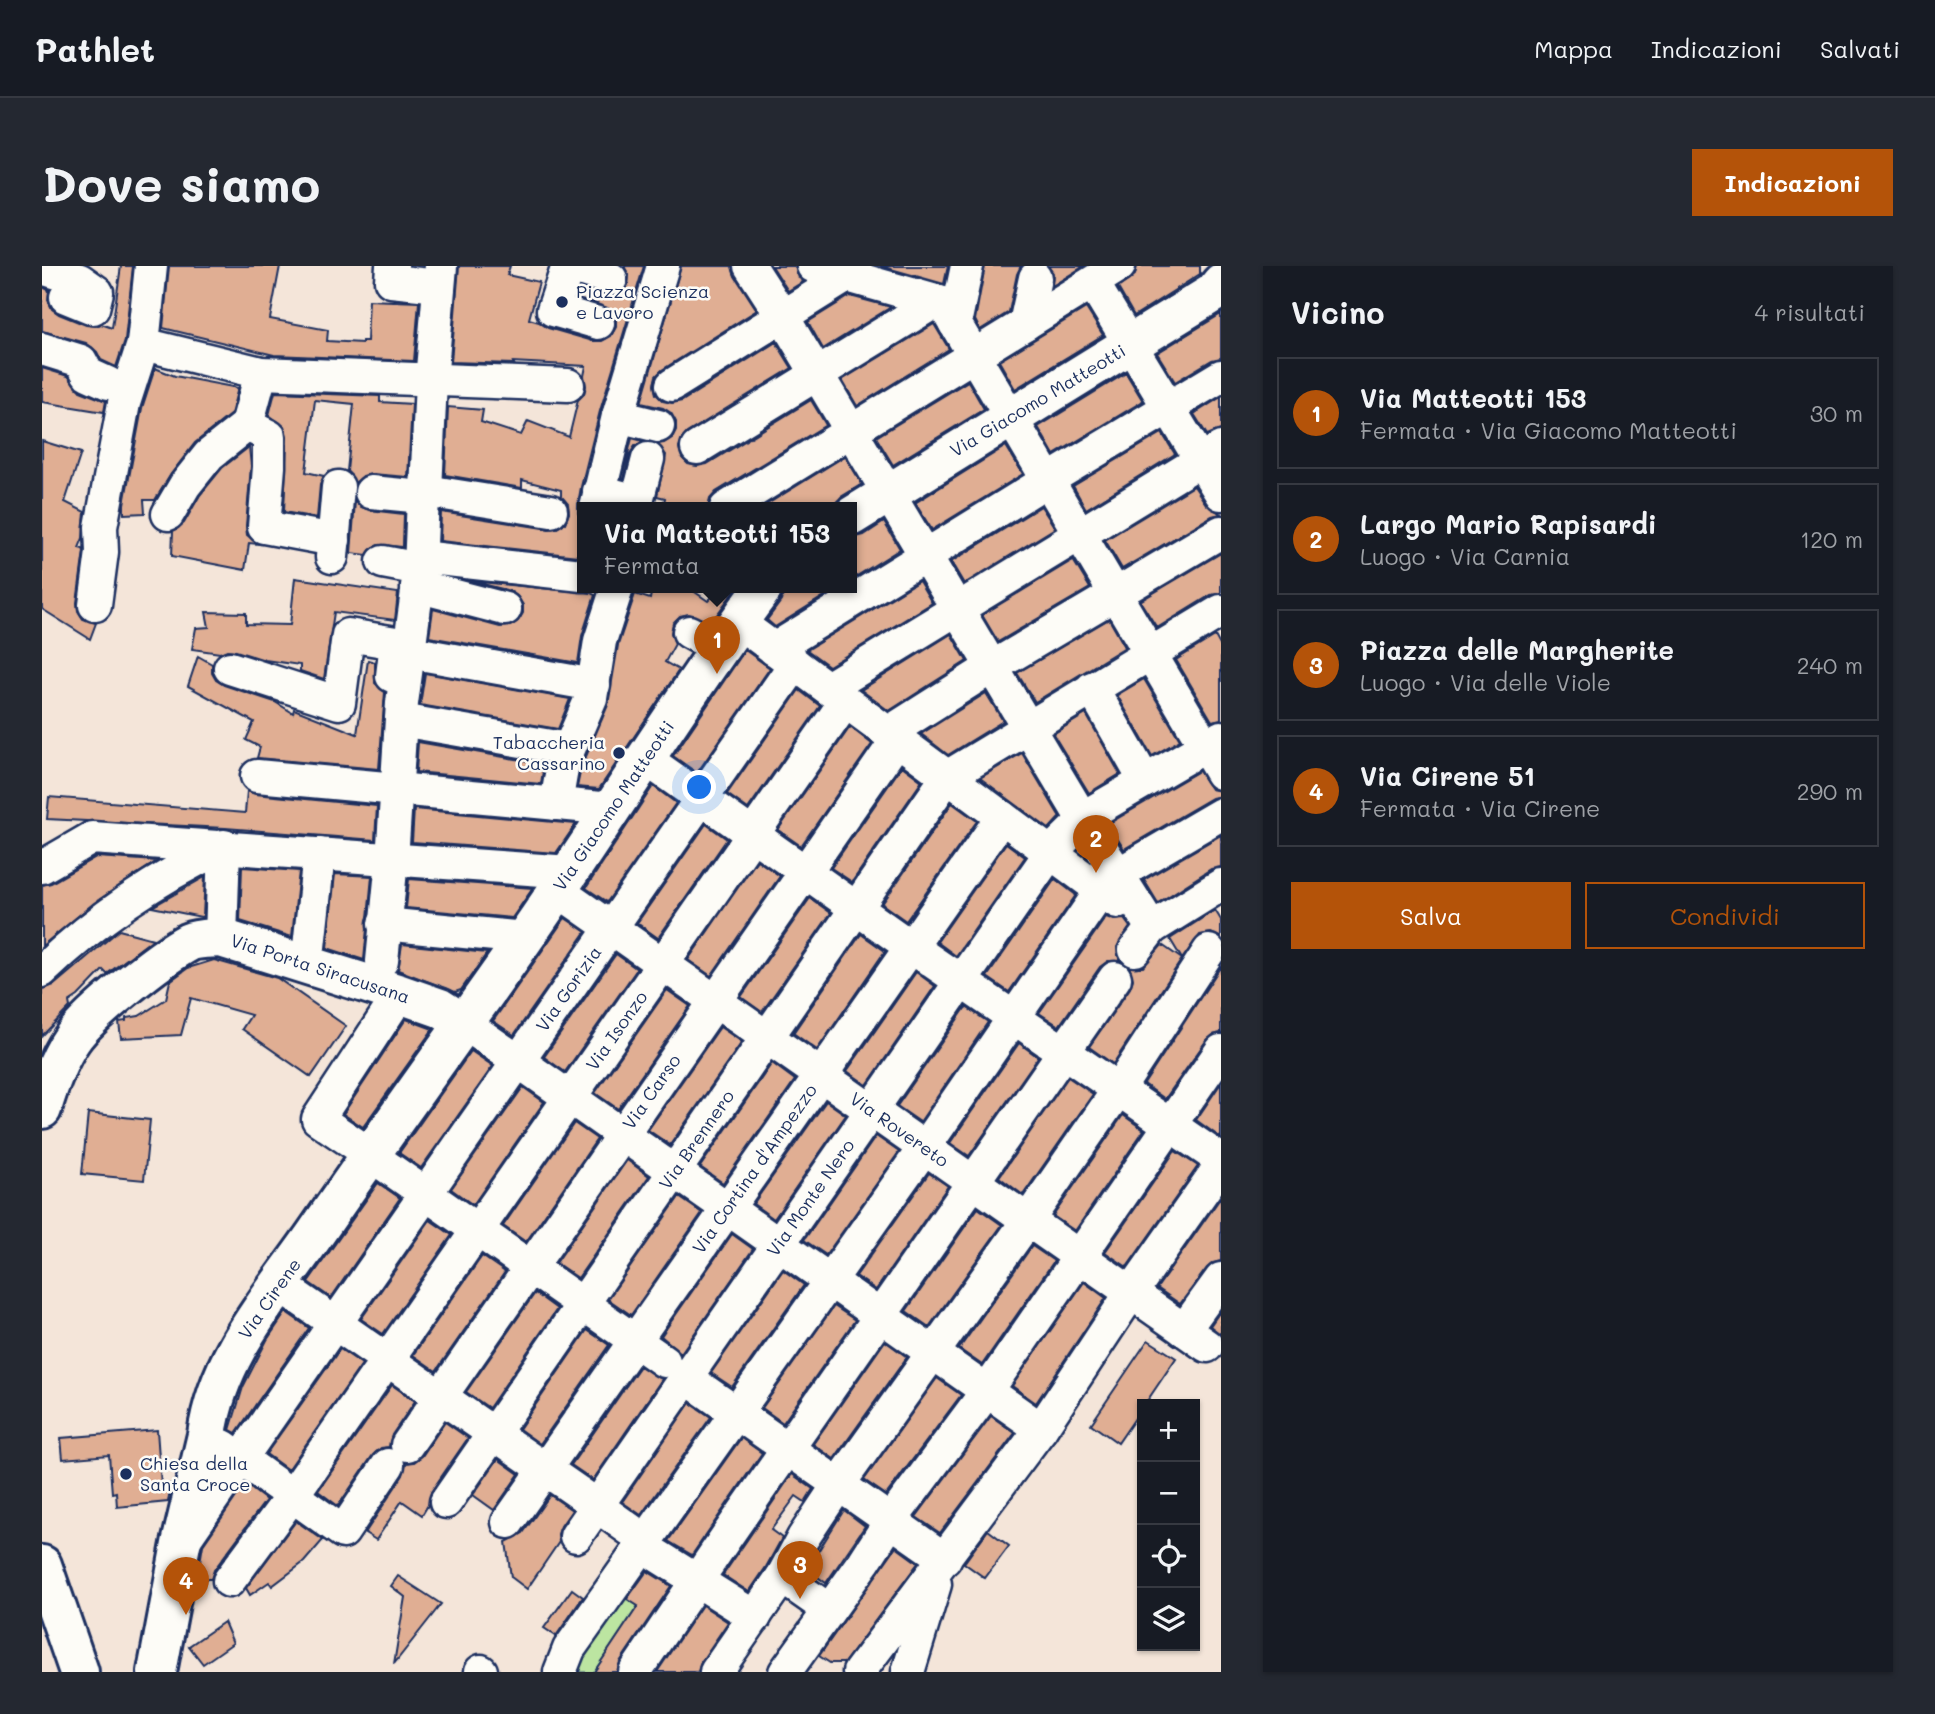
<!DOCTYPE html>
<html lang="it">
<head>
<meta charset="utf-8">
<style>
	:root { --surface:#171b24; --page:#242831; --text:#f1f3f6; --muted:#9ea1a6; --line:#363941; --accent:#b45309 }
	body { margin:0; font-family:Mali,sans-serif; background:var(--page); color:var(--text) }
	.controls { position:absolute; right:21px; bottom:21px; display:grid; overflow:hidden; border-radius:0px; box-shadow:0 2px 5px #0004 }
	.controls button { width:63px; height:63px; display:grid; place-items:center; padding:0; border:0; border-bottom:2px solid var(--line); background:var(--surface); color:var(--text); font:35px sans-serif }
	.you { position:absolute; left:658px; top:522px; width:24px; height:24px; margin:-18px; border:5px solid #fff; border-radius:50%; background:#1a73e8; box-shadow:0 0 0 10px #1a73e833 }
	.badge { display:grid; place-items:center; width:46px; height:46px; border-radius:50%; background:var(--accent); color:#fff; font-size:23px; font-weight:700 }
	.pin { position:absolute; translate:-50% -58px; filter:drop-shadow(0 2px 4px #0008) }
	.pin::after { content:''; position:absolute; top:37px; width:24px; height:21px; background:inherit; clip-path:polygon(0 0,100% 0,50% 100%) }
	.popup { position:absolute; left:535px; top:236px; width:280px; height:91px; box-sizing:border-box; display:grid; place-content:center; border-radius:0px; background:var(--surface); filter:drop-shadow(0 2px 5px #0005); font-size:23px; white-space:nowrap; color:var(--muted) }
	.popup b { font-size:26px; color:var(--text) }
	.popup::after { content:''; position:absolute; left:50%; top:100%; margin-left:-14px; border:14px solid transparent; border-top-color:var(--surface) }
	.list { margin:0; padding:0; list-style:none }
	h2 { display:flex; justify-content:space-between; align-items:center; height:91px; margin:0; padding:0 28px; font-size:30px }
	h2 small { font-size:23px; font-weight:400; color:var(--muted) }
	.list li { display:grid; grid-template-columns:46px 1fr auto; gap:21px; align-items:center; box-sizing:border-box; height:112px; margin:0 14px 14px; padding:0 14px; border:2px solid var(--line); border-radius:0px }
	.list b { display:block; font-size:26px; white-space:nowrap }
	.list p { margin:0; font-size:23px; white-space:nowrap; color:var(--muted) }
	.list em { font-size:23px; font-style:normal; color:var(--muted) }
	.actions { display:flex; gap:14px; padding:21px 28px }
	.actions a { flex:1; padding:16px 0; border:2px solid var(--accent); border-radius:0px; text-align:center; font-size:24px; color:var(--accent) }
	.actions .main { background:var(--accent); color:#fff }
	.icon { flex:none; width:38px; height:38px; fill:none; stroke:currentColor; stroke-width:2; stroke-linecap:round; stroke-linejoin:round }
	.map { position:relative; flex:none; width:1179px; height:1406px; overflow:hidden; border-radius:0px }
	header { display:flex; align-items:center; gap:42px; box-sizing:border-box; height:98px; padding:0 35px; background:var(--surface); border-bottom:2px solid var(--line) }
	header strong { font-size:33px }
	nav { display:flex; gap:38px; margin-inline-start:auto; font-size:24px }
	.intro { display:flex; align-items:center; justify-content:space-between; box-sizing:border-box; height:168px; padding:0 42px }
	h1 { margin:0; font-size:49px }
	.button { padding:18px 32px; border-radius:0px; background:var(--accent); color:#fff; font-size:24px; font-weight:700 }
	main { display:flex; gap:42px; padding:0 42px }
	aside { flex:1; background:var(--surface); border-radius:0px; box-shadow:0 2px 5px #0004 }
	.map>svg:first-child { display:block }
</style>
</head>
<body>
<header>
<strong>Pathlet</strong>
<nav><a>Mappa</a><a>Indicazioni</a><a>Salvati</a></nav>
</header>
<div class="intro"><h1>Dove siamo</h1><a class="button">Indicazioni</a></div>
<main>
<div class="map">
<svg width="1179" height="1406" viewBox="0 0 1179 1406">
	<rect width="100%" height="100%" fill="#f4e5d9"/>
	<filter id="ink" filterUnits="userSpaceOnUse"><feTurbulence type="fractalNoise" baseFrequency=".0143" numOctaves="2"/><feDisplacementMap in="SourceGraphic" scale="14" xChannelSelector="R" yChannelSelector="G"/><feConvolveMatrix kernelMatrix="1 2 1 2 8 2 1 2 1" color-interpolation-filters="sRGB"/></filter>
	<g filter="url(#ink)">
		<polygon fill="#bce5a1" stroke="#6c8a80" stroke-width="2" points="576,1327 596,1340 552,1406 536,1406 533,1403"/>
		<g fill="#e0ae93" stroke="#1b2f5e" stroke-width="2">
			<polygon points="79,0 91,0 83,74 74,101 59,94 55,86 44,77 0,65 0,21 7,24 6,34 10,43 17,48 44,59 54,60 59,58 70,62"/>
			<polygon points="127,0 238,0 228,53 286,64 285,75 320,77 320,75 325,75 327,34 377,36 372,95 232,89 121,62"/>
			<polygon points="417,0 468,0 465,9 497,16 487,53 497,56 506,62 551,75 560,75 569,70 574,61 574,53 569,44 548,35 551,27 572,31 581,27 586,19 587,10 582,0 602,0 558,145 539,221 536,238 536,247 540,254 540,274 536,290 398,275 399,246 507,263 515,262 523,257 527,247 526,238 519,230 519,224 480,214 480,222 403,209 406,141 441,144 439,156 479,169 486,155 527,171 536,134 542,128 544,120 542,110 544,100 471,96 472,98 409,96"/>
			<polygon points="639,0 690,0 693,10 715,44 620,104 614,110 612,119 614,128 621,135 630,137 640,135 734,76 750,102 645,167 639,174 637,182 640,192 646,198 655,200 665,198 769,134 784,159 674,226 668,233 666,242 621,242 623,232 615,230 624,189 615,178 622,177 630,172 634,164 634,156 629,147 621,142 599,137"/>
			<polygon points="730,0 753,0 757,12 762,15 746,25"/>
			<polygon points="838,0 906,0 902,18"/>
			<polygon points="943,0 979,0 975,8 967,46 938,64 933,54"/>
			<polygon points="1006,0 1042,0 1010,20 1011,7"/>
			<polygon points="1095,0 1158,0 1158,8 1092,50 1076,22 1093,9"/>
			<polygon points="808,30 849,41 781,83 766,56"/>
			<polygon points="1044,42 1061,69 973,123 957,95"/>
			<polygon points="1179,48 1179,92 1170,94 1133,116 1115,87"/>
			<polygon points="892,58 907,83 815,140 800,114"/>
			<polygon points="0,102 26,110 38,125 64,135 62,146 0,136"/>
			<polygon points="113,102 133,110 196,122 189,148 153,177 129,208 113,234 102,234 103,247 82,248 82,238 100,142"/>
			<polygon points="1084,107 1101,135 1012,189 996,161"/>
			<polygon points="926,115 942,143 851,199 834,171"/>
			<polygon points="233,126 338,130 338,136 370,138 366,211 330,208 321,210 313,217 305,205 312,138 273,134 264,206 282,210 278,219 275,252 242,246 245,170 242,160 227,149"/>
			<polygon points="1179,131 1179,164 1165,169 1152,148"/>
			<polygon points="1120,167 1133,188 1044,243 1031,220"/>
			<polygon points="590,172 601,175 593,180 588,188 582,213 580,212"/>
			<polygon points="0,175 39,187 23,236 43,246 41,272 37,282 41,283 42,285 35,337 36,345 41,353 54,357 48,373 0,343"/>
			<polygon points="964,180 981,208 890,264 873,237"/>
			<polygon points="207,181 209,200 204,260 205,269 216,278 207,277 203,304 130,290 131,265 142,257 158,229 180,202"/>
			<polygon points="803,190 820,218 799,231 790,242 719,242"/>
			<polygon points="1152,220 1164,238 1179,248 1170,250 1080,303 1063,274"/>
			<polygon points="313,235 319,241 327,244 362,248 361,281 336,279 328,284 325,289 309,287"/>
			<polygon points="999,240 1013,262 922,318 909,296"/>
			<polygon points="842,256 858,283 810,313 810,272 822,269"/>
			<polygon points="1179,287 1179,327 1169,329 1115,362 1098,335"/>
			<polygon points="1031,294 1048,322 956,376 940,349"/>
			<polygon points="253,312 356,327 353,354 292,346 282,413 258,405 258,399 223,394 194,385 185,384 178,387 150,383 154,362 167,361 164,346 204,347 204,358 248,359"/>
			<polygon points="429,315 549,327 553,329 540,370 536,397 387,371 391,343 458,361 468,360 476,355 481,347 481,339 475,330 468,325"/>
			<polygon points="877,315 890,337 787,400 765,384"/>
			<polygon points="610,322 647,322 666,335 679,322 694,322 669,357 647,348 638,350 631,357 629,367 633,378 623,396 637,404 557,523 535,521 539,502 566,439 576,379 593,328 608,333"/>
			<polygon points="743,322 795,322 733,361 725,354 739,335"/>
			<polygon points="1067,353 1083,381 993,436 975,407"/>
			<polygon points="909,368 925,395 847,445 819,424"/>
			<polygon points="1173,370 1179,381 1179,453 1170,455 1134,394"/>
			<polygon points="703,384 728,402 655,507 631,490"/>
			<polygon points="156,390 170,398 170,407 174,414 182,419 233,436 251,447 252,443 315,468 326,394 333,396 333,417 343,426 337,503 215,492 218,481 204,474 212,456 146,420"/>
			<polygon points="383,407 528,433 516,463 378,439"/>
			<polygon points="1102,413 1138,474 1110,490 1075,429"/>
			<polygon points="757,424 778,440 706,543 685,528"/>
			<polygon points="944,427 961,455 906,489 879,468"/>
			<polygon points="1044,448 1078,508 1047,527 1011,468"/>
			<polygon points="808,461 830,478 759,580 736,564"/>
			<polygon points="376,476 502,498 499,518 374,506"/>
			<polygon points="980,487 1018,551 1007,563 938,512"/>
			<polygon points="860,500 880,515 810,616 789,602"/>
			<polygon points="1157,505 1169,523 1179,525 1179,530 1170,532 1082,583 1066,558"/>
			<polygon points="611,520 634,537 565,636 544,622"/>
			<polygon points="205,525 213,528 335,540 333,574 183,562 5,553 7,531 203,547"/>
			<polygon points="910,537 935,555 864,655 840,638"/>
			<polygon points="372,543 512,556 534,558 514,587 370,576"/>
			<polygon points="664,558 685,573 616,672 595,657"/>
			<polygon points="1179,569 1179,601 1169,603 1116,637 1102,614"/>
			<polygon points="964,577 983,591 914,690 895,676"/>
			<polygon points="54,591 115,595 52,637 0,680 0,619 9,617"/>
			<polygon points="715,594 738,610 669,710 646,694"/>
			<polygon points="200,601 257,605 250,671 198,655"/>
			<polygon points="293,608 330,610 322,694 285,682"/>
			<polygon points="163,611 161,650 159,651 110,641"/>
			<polygon points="367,613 491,622 470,652 364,642"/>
			<polygon points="1013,613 1034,629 967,726 945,711"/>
			<polygon points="768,632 789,647 720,746 699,731"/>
			<polygon points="1173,644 1179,654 1179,672 1169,667 1158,669 1140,693 1128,673"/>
			<polygon points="1064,651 1072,654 1082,653 1088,661 1075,681 1076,690 1079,695 1066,695 1058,701 1017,760 997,747"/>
			<polygon points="523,652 544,666 472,769 451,755"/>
			<polygon points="77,664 111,673 65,708 61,704 36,730 27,736 28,741 0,770 0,723 12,719"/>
			<polygon points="819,668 843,685 775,784 751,767"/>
			<polygon points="360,678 445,687 419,724 413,726 356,704"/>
			<polygon points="1120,679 1140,693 1071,798 1047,781 1088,722 1091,713 1087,701 1101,701"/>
			<polygon points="574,688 595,703 523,806 502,791"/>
			<polygon points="172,694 235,712 304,760 269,811 200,763 209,749 149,732 139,769 79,772 77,756 84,755 84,752 97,750 124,733 128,715 146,702"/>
			<polygon points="1179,700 1179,767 1171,769 1164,775 1123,833 1102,818"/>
			<polygon points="874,706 893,720 825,819 805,805"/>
			<polygon points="625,724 648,740 576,843 553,827"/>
			<polygon points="924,741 946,756 878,856 855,840"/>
			<polygon points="364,753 391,763 321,861 301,848"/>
			<polygon points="678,761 700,776 628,879 606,864"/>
			<polygon points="977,777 996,791 927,890 908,877"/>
			<polygon points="429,785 451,800 379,902 357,887"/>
			<polygon points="730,797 753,814 681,917 658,901"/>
			<polygon points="1026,811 1051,828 981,929 957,911"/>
			<polygon points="1179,817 1179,872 1154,854"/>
			<polygon points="481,821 502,836 431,939 409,923"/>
			<polygon points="784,835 804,849 732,953 711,938"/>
			<polygon points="46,847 108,854 102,914 40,908"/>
			<polygon points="1081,849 1102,864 1033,965 1011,950"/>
			<polygon points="532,857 555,873 484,976 461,960"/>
			<polygon points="834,870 857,886 784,989 762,974"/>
			<polygon points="1133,885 1156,900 1085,1001 1063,986"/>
			<polygon points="585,894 607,910 536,1012 514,997"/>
			<polygon points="887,907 906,920 834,1024 814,1010"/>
			<polygon points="336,917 358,932 289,1032 266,1016"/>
			<polygon points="637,931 660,947 589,1049 566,1033"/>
			<polygon points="1179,931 1179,995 1171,997 1165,1002 1138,1038 1115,1022"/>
			<polygon points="936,942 960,959 887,1061 864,1045"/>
			<polygon points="388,954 410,969 341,1068 319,1053"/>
			<polygon points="690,968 711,983 639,1087 619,1070"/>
			<polygon points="990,980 1012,995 940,1099 917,1083"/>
			<polygon points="440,990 463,1006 394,1105 371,1089"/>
			<polygon points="741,1004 762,1019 690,1121 669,1107"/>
			<polygon points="1042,1016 1064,1032 994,1137 970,1120"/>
			<polygon points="493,1027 515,1043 447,1142 424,1126"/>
			<polygon points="792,1040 813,1054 741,1157 720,1142"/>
			<polygon points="1179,1044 1179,1069 1168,1060"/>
			<polygon points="244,1046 267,1062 194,1167 188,1164 201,1121 225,1074"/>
			<polygon points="545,1064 567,1079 498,1178 477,1163"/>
			<polygon points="1106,1074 1134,1092 1103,1138 1100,1138 1100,1142 1076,1177 1049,1158"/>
			<polygon points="843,1075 865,1091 792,1193 771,1178"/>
			<polygon points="298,1083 320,1098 246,1204 224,1188"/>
			<polygon points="598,1100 620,1113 551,1214 529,1199"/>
			<polygon points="895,1112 919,1129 844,1229 822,1214"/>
			<polygon points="350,1119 373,1135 350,1169 347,1181 339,1182 331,1189 296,1240 276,1225"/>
			<polygon points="648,1137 669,1151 599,1249 580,1236"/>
			<polygon points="949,1150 973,1167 898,1267 874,1251"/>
			<polygon points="403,1156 426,1172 389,1226 386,1239 380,1249 360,1235 334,1274 323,1267 361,1209 364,1197 372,1196 380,1190"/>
			<polygon points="115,1164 119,1219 129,1218 126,1236 75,1241 74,1226 70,1227 67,1189 21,1193 19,1172"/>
			<polygon points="699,1172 720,1187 650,1289 626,1275"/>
			<polygon points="456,1193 477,1208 452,1244 431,1229"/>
			<polygon points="750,1208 771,1223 763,1236 754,1230 729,1264 740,1272 724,1301 707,1326 681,1309"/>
			<polygon points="203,1218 224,1234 172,1304 169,1313 155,1313 161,1279"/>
			<polygon points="508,1229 530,1244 519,1260 516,1268 517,1276 485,1323 469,1311 464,1276 481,1267"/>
			<polygon points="802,1244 823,1260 784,1317 765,1303"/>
			<polygon points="254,1255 281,1274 262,1296 230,1320 227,1316 208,1329 204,1322"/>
			<polygon points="946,1264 967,1280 943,1312 922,1297"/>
			<polygon points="854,1281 876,1297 802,1397 788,1397 777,1390"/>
			<polygon points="605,1305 629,1320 578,1396 575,1406 552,1406 596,1340 585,1333"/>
			<polygon points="356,1310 399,1338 352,1398 363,1331 349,1320"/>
			<polygon points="530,1323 541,1331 514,1370 502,1362"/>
			<polygon points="660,1339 686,1356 659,1396 656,1406 615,1406"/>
			<polygon points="182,1356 191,1377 161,1398 147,1380"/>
		</g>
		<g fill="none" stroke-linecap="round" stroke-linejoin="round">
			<g stroke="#1b2f5e" stroke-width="37">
				<g id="minor">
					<polyline points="109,0 101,78 219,107 526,119"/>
					<polyline points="350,0 349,15 397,20"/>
					<polyline points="526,0 511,44 556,57"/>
					<polyline points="528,0 569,13"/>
					<polyline points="708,0 741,51 1036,545 1110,662"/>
					<polyline points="771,0 904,38"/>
					<polyline points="0,2 38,14 55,26 51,42 24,31"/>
					<polyline points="1051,17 1179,228"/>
					<polyline points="901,37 1179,507"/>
					<polyline points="913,58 925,0"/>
					<polyline points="983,58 993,12"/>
					<polyline points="0,83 39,95 46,108 66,117"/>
					<polyline points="630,119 805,10"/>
					<polyline points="576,150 616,160"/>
					<polyline points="205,159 227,170 227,201 222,261 292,274"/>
					<polyline points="655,182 894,35"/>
					<polyline points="384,225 509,245"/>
					<polyline points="557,225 595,235 606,193"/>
					<polyline points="329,226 381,231"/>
					<polyline points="554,242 576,150 621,0"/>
					<polyline points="684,242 1077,0"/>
					<polyline points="126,248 143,219 167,189 205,159 219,107"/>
					<polyline points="290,291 296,221"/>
					<polyline points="379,291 540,309"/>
					<polyline points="341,296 378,303"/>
					<polyline points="375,320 463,343"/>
					<polyline points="53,339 60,286 59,261 82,137 101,78"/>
					<polyline points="696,356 1075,636"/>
					<polyline points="647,366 678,383"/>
					<polyline points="732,383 1006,214 1179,110"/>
					<polyline points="367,386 552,419"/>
					<polyline points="188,402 297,437 306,369 354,377 350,410"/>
					<polyline points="786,422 1179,182"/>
					<polyline points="1050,422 1103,515"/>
					<polyline points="359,454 526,483"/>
					<polyline points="846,467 950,401 1179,266"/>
					<polyline points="604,493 869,681 1179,894"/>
					<polyline points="215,510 570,543"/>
					<polyline points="514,538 521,497 549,432 558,375 575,322"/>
					<polyline points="0,601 50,572 528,606"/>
					<polyline points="515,624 1165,1080"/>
					<polyline points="342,658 483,672"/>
					<polyline points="179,672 182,580"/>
					<polyline points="267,681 277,588"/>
					<polyline points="1093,684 1110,662 1179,619"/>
					<polyline points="340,695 350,594 360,437 378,303 381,231 384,225 389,115 399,0"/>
					<path d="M0 705C53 654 115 612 181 581"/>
					<polyline points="422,757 999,1163"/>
					<polyline points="328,888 276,853 358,728"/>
					<polyline points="341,898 622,1095"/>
					<polyline points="238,1019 543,1231"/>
					<polyline points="300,1048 753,398"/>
					<polyline points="1142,1064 1179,1013"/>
					<polyline points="345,1094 803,436"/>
					<polyline points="643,1111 903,1293"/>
					<polyline points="365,1179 855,474"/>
					<polyline points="181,1180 301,1266 346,1199"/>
					<polyline points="404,1236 905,511 1179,345"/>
					<polyline points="555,1240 604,1275"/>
					<polyline points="466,1256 960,551"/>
					<polyline points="145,1270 284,1070"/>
					<polyline points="534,1270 1008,587 1050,546 1179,471"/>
					<polyline points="616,1290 713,1351"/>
					<polyline points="740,1311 787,1344"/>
					<polyline points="187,1315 250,1230 335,1108"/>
					<polyline points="439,1406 439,1405"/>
					<polyline points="518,1406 527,1383 882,882 1059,625 1076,608 1179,548"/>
					<polyline points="593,1406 685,1270 1073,712"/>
					<polyline points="674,1406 740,1311 761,1272 797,1218 986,954 1076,824 1167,685"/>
					<polyline points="743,1406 822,1296 849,1254 945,1125 1179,785"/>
					<polyline points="817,1406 999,1163 1089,1027 1179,899"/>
					<polyline points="866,1406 893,1318"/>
				</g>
			</g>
			<g stroke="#1b2f5e" stroke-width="44">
				<g id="major">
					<polyline points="810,250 1171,27 1179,17"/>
					<path d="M0 843C7 819 16 793 30 773 47 748 119 691 147 676 156 672 169 673 179 672L358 728 398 742 422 757"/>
					<polyline points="0,1299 37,1406"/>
					<path d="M115 1406 139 1278 165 1169C176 1089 229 1032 274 967 342 868 413 771 482 673 563 557 637 436 721 322"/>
				</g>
			</g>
			<use href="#minor" stroke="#fdfcf7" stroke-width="32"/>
			<use href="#major" stroke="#fdfcf7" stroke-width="38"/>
		</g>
	</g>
	<g fill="#1b2f5e" stroke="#fdfcf7" stroke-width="2.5">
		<circle cx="520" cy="36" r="7"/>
		<circle cx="577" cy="487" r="7"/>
		<circle cx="84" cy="1208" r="7"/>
	</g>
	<g text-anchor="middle" stroke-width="5" stroke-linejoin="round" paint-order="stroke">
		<g font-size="18" fill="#1b2f5e" stroke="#fdfcf7" text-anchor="start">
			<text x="534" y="32">Piazza Scienza<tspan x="534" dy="21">e Lavoro</tspan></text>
			<text x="563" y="483" text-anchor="end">Tabaccheria<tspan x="563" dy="21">Cassarino</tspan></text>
			<text x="98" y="1204">Chiesa della<tspan x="98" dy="21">Santa Croce</tspan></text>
		</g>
		<g font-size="18" fill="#1b2f5e" stroke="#fdfcf7">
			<text transform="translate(996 135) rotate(-31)" y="6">Via Giacomo Matteotti</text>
			<text transform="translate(572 540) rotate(-56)" y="6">Via Giacomo Matteotti</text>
			<text transform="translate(278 703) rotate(18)" y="6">Via Porta Siracusana</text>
			<text transform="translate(527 723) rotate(-55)" y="6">Via Gorizia</text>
			<text transform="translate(575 765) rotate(-55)" y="6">Via Isonzo</text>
			<text transform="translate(610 826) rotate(-55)" y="6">Via Carso</text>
			<text transform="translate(857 864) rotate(35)" y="6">Via Rovereto</text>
			<text transform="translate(655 874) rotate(-55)" y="6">Via Brennero</text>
			<text transform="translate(713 903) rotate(-55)" y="6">Via Cortina d'Ampezzo</text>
			<text transform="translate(769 932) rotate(-55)" y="6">Via Monte Nero</text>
			<text transform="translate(228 1033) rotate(-55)" y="6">Via Cirene</text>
		</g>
	</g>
</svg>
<div class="controls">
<button>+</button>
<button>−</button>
<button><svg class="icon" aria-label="locate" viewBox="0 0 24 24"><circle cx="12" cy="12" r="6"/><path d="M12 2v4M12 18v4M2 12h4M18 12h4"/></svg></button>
<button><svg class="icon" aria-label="layers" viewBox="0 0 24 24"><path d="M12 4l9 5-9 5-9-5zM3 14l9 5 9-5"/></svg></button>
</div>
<div class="you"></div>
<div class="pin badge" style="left:675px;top:408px">1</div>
<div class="popup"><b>Via Matteotti 153</b>Fermata</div>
<div class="pin badge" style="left:1054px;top:607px">2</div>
<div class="pin badge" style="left:758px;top:1333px">3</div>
<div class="pin badge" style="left:144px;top:1349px">4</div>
</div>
<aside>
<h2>Vicino<small>4 risultati</small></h2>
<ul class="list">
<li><span class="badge">1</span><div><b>Via Matteotti 153</b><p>Fermata · Via Giacomo Matteotti</p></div><em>30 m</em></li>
<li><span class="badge">2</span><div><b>Largo Mario Rapisardi</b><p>Luogo · Via Carnia</p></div><em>120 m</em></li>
<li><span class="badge">3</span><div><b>Piazza delle Margherite</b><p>Luogo · Via delle Viole</p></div><em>240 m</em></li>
<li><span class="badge">4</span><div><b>Via Cirene 51</b><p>Fermata · Via Cirene</p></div><em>290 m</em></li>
</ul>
<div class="actions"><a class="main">Salva</a><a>Condividi</a></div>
</aside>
</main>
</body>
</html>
